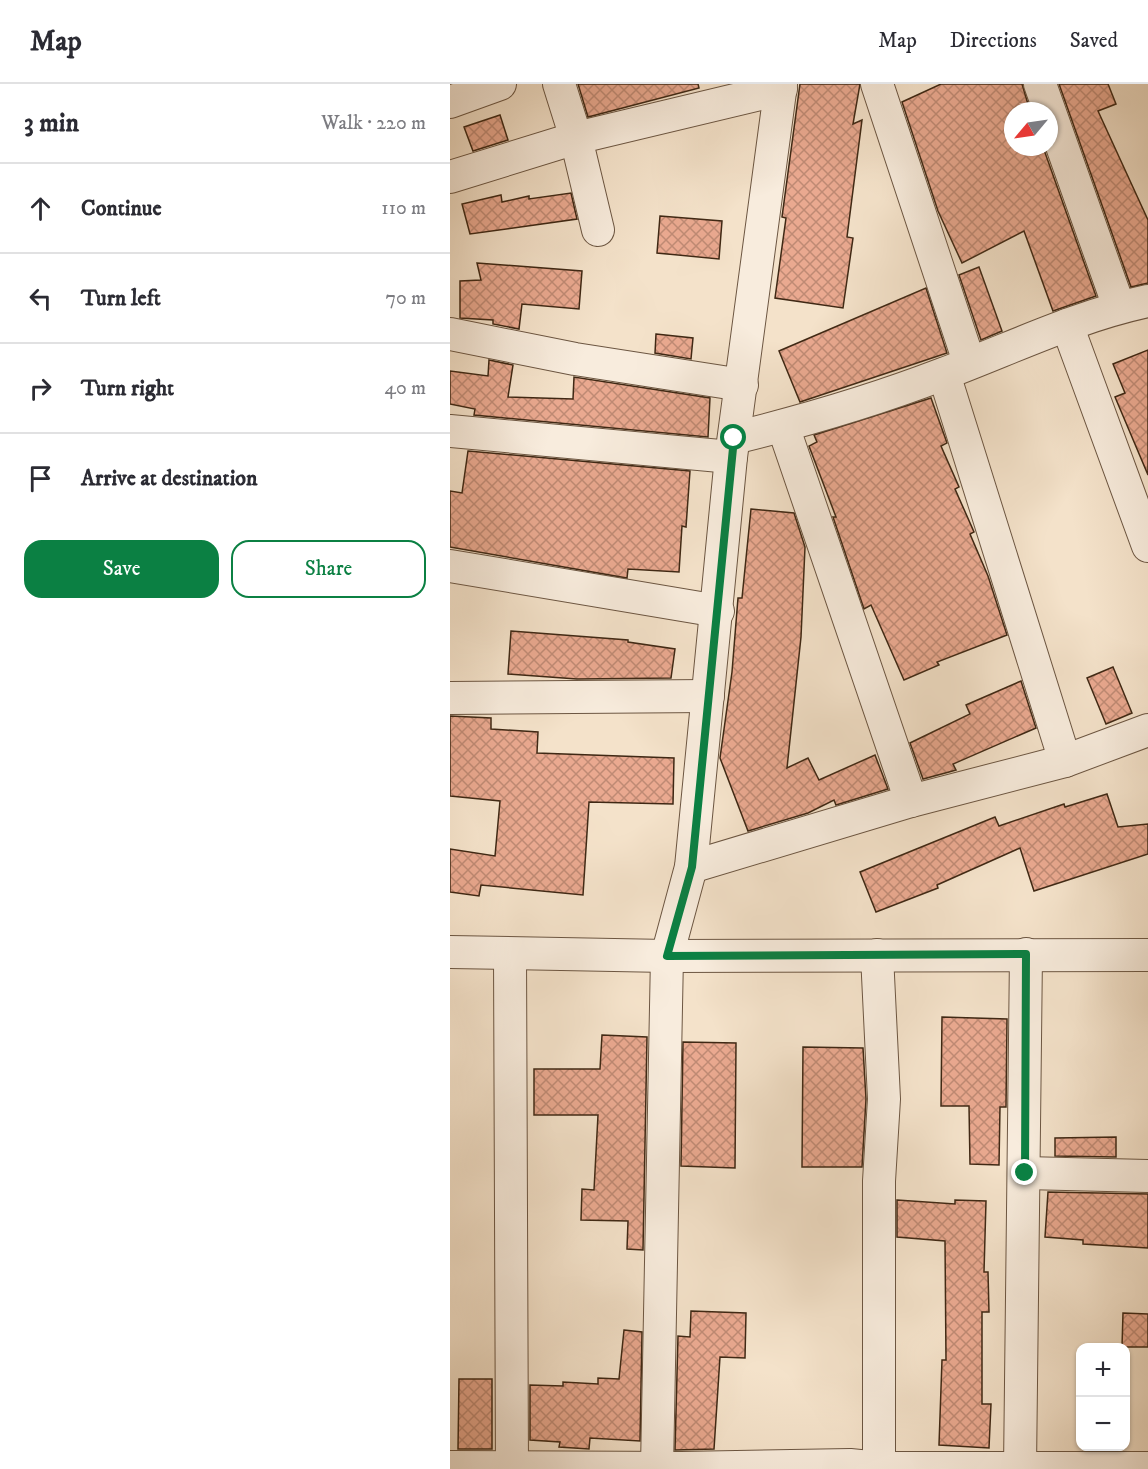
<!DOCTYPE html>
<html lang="en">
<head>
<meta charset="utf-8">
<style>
	:root { --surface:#fff; --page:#f2f2f3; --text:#2b2b33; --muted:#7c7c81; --line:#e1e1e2; --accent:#0b8043 }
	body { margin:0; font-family:"IM FELL DW Pica",serif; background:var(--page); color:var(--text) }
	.controls { position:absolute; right:18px; bottom:18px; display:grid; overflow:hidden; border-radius:12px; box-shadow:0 2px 4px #0004 }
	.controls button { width:54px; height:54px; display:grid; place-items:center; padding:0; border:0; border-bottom:2px solid var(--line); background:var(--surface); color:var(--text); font:30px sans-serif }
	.compass { position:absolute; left:554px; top:18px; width:54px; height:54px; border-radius:50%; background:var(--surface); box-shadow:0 2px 4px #0004; rotate:241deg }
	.stop { position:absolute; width:18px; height:18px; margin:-14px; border:4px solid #0b8043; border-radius:50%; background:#fff }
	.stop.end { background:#0b8043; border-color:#fff; box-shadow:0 2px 6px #0008 }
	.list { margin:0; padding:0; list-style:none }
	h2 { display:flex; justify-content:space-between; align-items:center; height:78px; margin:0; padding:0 24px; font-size:26px }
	h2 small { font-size:20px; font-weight:400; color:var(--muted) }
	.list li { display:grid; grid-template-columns:39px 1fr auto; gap:18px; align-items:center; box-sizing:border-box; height:90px; padding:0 24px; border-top:2px solid var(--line) }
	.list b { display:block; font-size:22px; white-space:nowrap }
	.list em { font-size:20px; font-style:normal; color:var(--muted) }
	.actions { display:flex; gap:12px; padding:18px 24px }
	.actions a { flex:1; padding:14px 0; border:2px solid var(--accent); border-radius:18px; text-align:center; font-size:21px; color:var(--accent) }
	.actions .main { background:var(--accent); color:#fff }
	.icon { flex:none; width:33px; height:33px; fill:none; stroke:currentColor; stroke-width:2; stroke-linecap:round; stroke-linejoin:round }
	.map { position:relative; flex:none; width:698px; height:1385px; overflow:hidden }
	header { display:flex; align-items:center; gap:36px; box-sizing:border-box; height:84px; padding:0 30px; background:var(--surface); border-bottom:2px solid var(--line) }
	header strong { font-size:28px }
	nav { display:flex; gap:33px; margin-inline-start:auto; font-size:21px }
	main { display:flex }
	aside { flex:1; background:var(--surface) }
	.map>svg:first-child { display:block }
</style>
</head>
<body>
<header>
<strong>Map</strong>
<nav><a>Map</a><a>Directions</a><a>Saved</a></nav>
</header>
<main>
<aside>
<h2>3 min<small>Walk · 220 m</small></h2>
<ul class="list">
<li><svg class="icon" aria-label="ahead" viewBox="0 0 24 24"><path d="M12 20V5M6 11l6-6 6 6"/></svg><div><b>Continue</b></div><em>110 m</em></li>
<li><svg class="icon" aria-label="left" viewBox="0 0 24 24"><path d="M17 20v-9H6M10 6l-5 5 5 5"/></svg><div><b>Turn left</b></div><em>70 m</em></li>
<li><svg class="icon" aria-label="right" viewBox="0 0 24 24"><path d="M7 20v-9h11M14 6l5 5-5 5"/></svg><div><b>Turn right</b></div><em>40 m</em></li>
<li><svg class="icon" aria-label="arrive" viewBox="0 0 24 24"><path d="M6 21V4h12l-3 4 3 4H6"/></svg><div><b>Arrive at destination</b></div></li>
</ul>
<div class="actions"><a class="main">Save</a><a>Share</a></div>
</aside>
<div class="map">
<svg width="698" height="1385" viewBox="0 0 698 1385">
	<defs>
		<pattern id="building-cross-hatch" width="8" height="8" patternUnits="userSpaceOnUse" patternTransform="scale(1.5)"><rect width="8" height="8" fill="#eaa990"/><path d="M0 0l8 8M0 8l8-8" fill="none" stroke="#bf8a74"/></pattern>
	</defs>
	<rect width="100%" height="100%" fill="#f4e2ca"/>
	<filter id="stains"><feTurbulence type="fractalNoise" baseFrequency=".00333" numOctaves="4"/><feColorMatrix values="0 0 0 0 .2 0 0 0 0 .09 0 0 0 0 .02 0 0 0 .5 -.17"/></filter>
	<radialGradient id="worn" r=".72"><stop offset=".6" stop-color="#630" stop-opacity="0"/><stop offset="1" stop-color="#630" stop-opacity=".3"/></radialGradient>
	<g fill="url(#building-cross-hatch)" stroke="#3f2814" stroke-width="1.5">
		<polygon points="128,0 248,0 249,4 138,33"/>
		<polygon points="350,0 410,0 403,40 412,36 397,153 403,154 393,224 325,214 336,134 332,133"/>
		<polygon points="491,0 572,0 580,27 563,27 563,63 593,63 646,212 603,227 574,147 512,179 488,127 452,18"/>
		<polygon points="609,0 658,0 666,20 648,27 698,136 698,199 681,203"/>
		<polygon points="50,31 58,56 23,67 14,43"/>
		<polygon points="121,109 127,135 20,150 12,120 51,111 52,118 79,112 79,115"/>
		<polygon points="210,132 272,137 269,175 207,169"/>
		<polygon points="27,179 132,187 129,225 72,220 69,245 43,240 43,236 10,234 10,197 31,196"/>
		<polygon points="529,183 552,247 531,256 509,191"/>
		<polygon points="476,204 497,269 350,318 329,267"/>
		<polygon points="206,250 243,254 241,275 205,269"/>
		<polygon points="698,266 698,391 665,313 675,309 663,280"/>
		<polygon points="39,276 63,281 58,313 123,315 124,293 260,314 258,353 24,331 25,325 0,320 0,287 38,292"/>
		<polygon points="481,314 497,359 491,362 509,403 505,405 524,448 520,450 538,492 557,551 487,578 489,581 454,596 421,521 414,525 383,433 386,433 359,362 367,358 364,351"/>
		<polygon points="18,367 240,387 236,443 232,442 229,488 178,485 177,494 0,463 0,407 12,409"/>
		<polygon points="301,425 344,429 355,463 351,553 337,684 358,674 369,696 425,671 438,705 386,721 384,716 358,729 298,747 270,674 282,588 288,514 292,514"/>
		<polygon points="61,547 178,556 178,558 225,565 221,594 127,595 58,590"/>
		<polygon points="663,583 682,629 656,640 637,594"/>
		<polygon points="571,597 586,644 503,680 506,686 499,688 473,695 460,659 520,630 516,621"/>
		<polygon points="0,632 41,634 41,645 88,648 87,669 224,674 223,720 139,718 133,811 31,801 29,812 0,808 0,765 45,772 50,717 0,712"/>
		<polygon points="657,710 668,743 698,740 698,770 584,807 570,764 487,801 488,804 426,828 410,788 545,733 549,742 614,720 615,723"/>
		<polygon points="492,933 557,935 556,1023 550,1023 549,1081 520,1080 519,1022 491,1022"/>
		<polygon points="152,951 197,953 193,1166 177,1165 178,1137 131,1136 132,1105 144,1106 148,1031 84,1031 84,985 150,985"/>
		<polygon points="233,958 286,959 285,1084 231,1082"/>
		<polygon points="353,963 413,964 416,1015 412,1083 352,1083"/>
		<polygon points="666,1053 666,1073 605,1072 605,1054"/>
		<polygon points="598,1108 698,1110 698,1164 633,1160 633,1156 595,1153"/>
		<polygon points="447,1116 505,1120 505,1116 536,1117 534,1188 538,1188 539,1228 532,1228 532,1320 541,1320 539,1364 489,1361 492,1276 496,1276 495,1157 447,1153"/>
		<polygon points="241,1227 296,1229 295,1274 270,1273 264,1365 225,1366 228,1252 240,1253"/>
		<polygon points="673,1229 698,1230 698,1263 672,1263"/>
		<polygon points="174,1246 192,1248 190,1357 140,1354 139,1365 109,1363 110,1358 80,1356 80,1301 113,1302 113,1298 148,1300 148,1294 169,1295"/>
		<polygon points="9,1295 42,1295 42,1365 8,1365"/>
	</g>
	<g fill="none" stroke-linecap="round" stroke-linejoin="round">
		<g stroke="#6c5642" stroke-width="34">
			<g id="minor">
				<polyline points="109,0 126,54 148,146"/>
				<polyline points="427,0 519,278"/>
				<polyline points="590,0 669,223"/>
				<polyline points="0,18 50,0"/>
				<polyline points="0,93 126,54 331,5"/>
				<polyline points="617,241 698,462"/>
				<polyline points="0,250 125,275 292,301"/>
				<polyline points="494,290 615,677"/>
				<polyline points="333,342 461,717"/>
				<polyline points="0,347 281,373"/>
				<path d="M284 354C354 337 425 316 493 290 560 265 627 232 698 217"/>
				<polyline points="0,482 268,527"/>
				<polyline points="0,614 258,612"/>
				<polyline points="241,783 461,717 615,677 698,646"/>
				<polyline points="0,868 217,872 698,871"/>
				<polyline points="60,870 62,1385"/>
				<polyline points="427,871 434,1015 429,1097 429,1384"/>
				<polyline points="575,1089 698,1092"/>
				<polyline points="0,1383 231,1384 400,1381 429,1384 698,1384"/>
				<polyline points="207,1383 217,872 241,783 281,373 331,0"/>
				<polyline points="570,1385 576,870"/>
			</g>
		</g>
		<use href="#minor" stroke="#f8ecdd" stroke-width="32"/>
	</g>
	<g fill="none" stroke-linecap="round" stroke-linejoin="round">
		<polyline stroke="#0b8043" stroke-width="8" points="284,354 242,783 217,872 576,870 575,1089"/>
	</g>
	<rect width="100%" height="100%" filter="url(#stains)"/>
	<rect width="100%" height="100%" fill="url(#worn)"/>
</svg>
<div class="controls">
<button>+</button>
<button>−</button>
</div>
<svg class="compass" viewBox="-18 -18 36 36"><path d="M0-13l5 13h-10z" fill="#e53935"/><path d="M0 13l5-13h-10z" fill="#7c7c81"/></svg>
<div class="stop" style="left:284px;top:354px"></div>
<div class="stop end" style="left:575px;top:1089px"></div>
</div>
</main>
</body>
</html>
